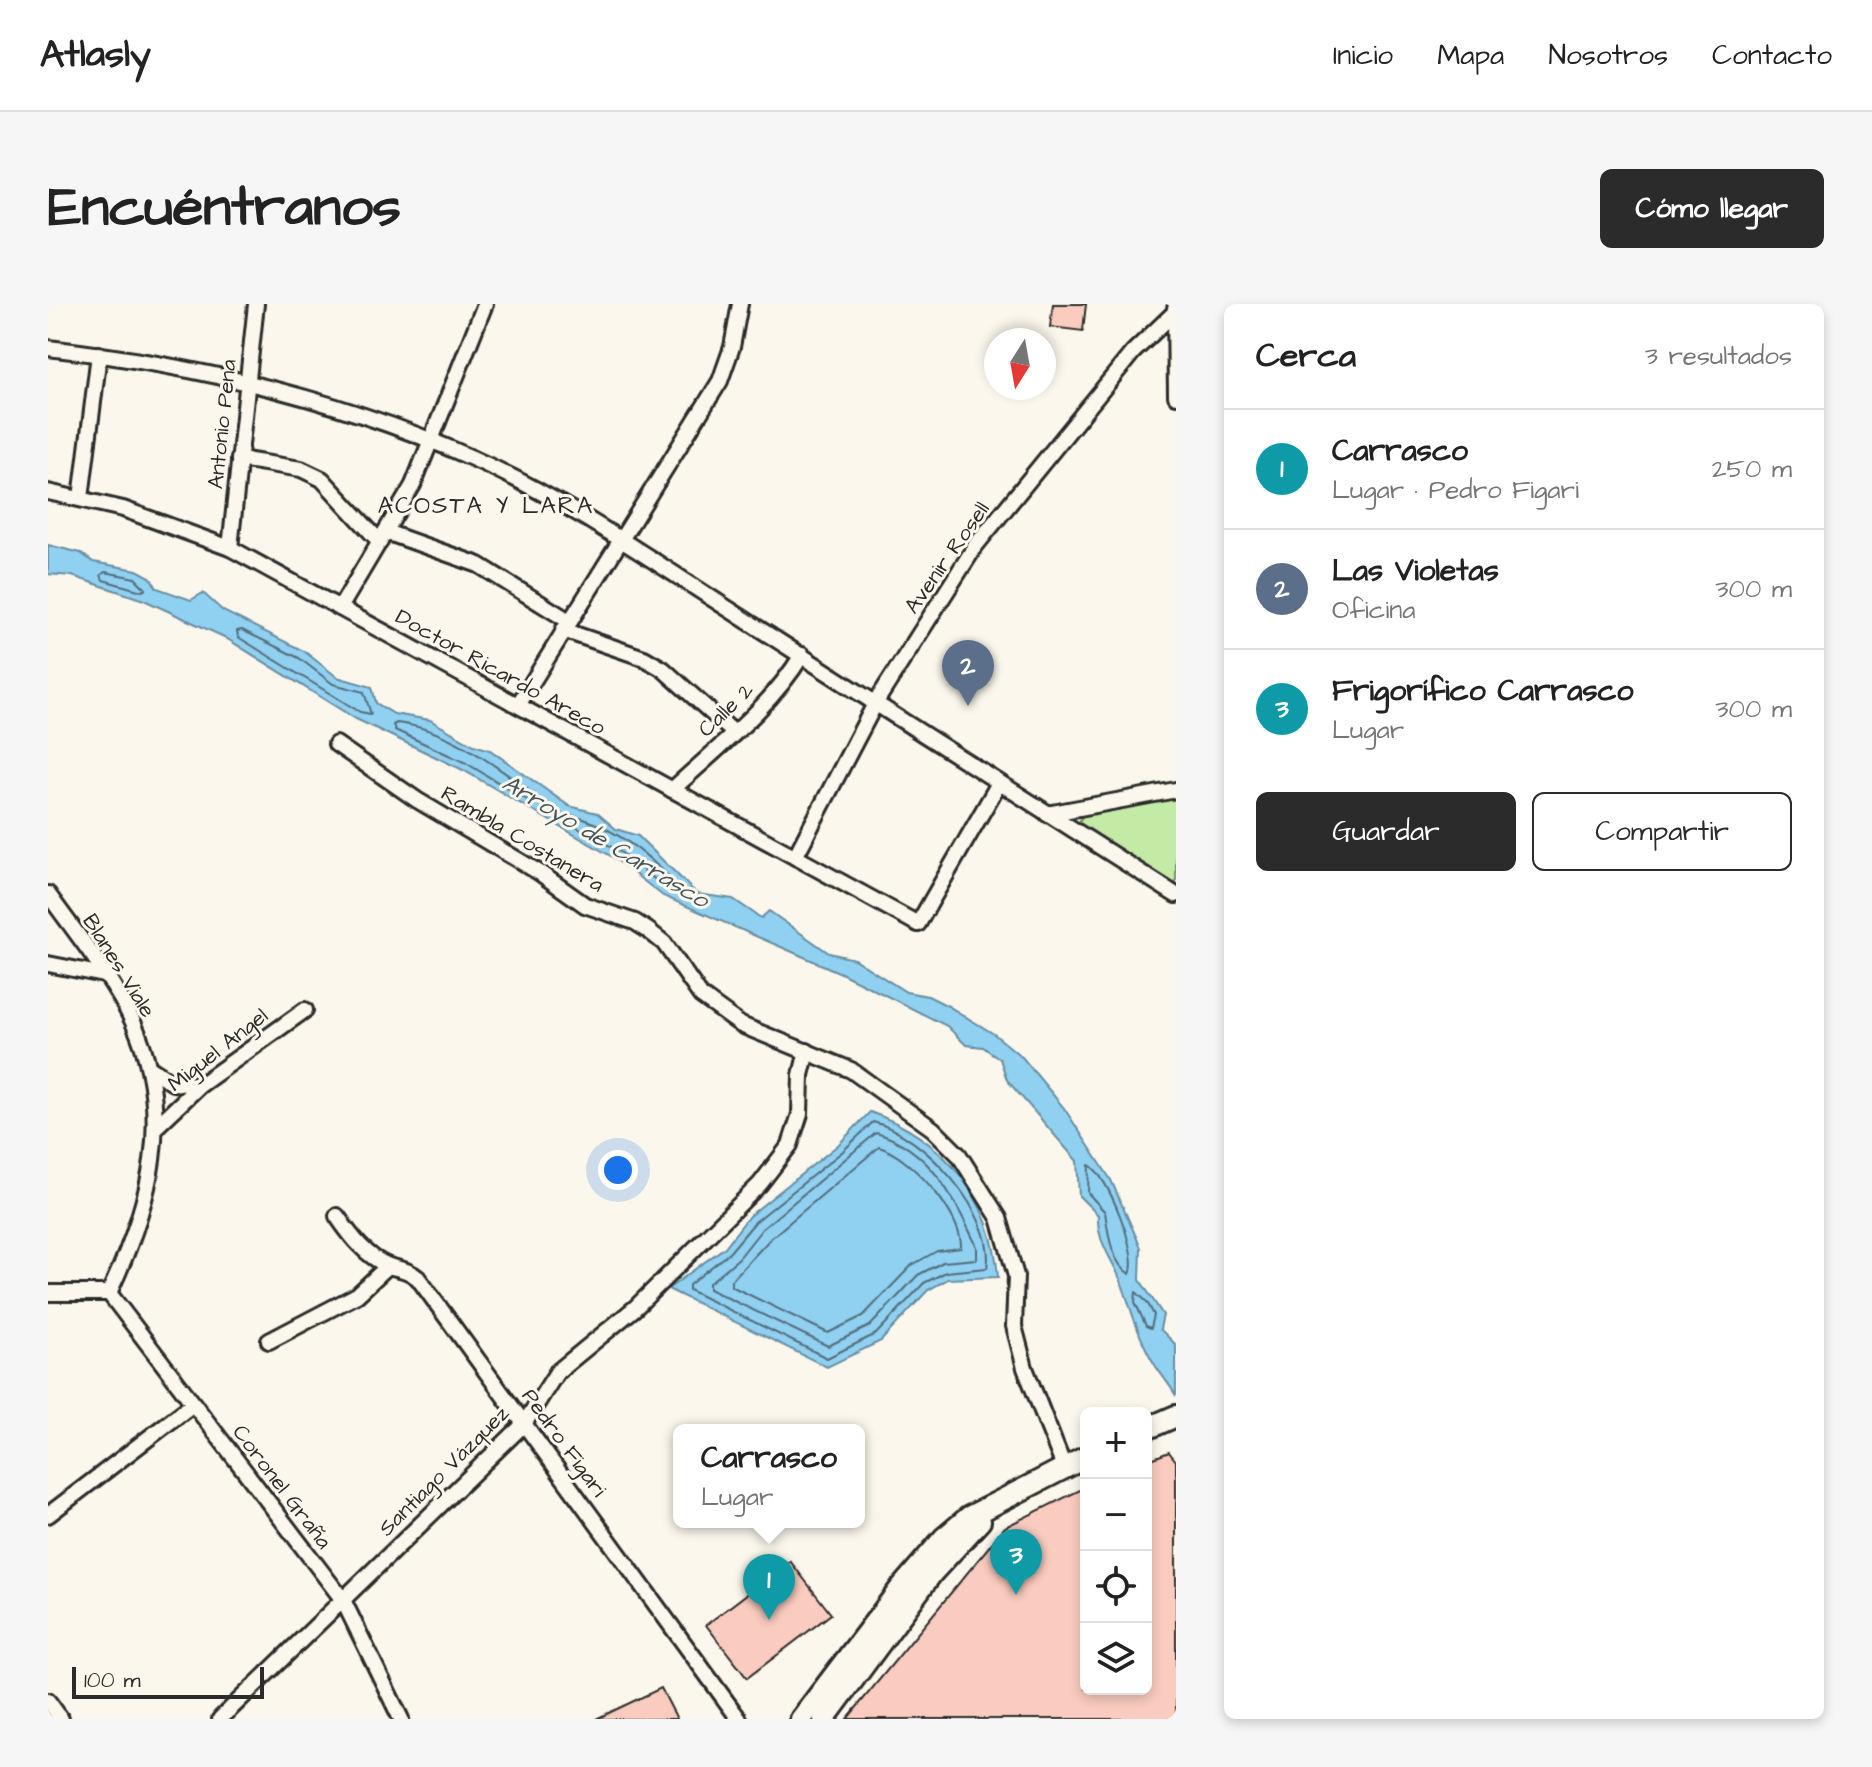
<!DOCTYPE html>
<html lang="es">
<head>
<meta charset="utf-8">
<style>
	:root { --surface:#fff; --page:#f6f6f6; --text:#222; --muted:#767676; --line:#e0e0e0; --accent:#2b2b2b }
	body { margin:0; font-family:"Architects Daughter",sans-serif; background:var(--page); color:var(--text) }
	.controls { position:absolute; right:24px; bottom:24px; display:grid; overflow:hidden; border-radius:12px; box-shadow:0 4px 12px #0003 }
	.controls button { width:72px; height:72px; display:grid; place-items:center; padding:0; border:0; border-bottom:2px solid var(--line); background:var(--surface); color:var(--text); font:40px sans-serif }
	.compass { position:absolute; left:936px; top:24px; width:72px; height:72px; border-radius:50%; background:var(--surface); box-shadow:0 4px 12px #0003; rotate:191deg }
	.scale { position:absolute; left:24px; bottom:20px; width:192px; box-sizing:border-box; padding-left:8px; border:4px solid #2b2b2b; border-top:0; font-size:22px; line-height:28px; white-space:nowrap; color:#2b2b2b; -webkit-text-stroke:6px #fbf7ec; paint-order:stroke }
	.you { position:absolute; left:570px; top:866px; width:28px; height:28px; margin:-20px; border:6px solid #fff; border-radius:50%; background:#1a73e8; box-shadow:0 0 0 12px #1a73e833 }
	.badge { display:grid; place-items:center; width:52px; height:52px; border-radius:50%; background:var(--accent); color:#fff; font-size:26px; font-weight:700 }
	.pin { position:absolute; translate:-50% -66px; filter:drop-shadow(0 2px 4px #0008) }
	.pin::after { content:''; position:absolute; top:42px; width:28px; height:24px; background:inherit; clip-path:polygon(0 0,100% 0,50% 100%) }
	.popup { position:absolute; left:625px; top:1120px; width:192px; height:104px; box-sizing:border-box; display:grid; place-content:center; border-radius:12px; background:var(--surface); filter:drop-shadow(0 2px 6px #0005); font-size:26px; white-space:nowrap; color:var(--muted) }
	.popup b { font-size:30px; color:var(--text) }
	.popup::after { content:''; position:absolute; left:50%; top:100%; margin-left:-16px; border:16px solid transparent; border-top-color:var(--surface) }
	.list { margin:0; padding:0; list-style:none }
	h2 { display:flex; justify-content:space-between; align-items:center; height:104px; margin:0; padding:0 32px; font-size:34px }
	h2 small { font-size:26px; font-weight:400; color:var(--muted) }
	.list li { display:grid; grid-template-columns:52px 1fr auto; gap:24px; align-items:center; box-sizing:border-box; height:120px; padding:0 32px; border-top:2px solid var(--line) }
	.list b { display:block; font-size:30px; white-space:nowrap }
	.list p { margin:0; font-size:26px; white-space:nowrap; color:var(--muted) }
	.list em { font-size:26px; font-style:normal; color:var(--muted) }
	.actions { display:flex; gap:16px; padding:24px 32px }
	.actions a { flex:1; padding:18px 0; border:2px solid var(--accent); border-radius:12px; text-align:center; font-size:28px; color:var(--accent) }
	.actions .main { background:var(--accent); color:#fff }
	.icon { flex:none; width:44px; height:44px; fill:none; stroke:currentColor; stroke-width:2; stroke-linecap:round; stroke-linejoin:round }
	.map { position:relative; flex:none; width:1128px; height:1415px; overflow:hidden; border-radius:12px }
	header { display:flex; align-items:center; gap:48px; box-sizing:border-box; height:112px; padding:0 40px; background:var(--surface); border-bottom:2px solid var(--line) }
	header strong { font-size:38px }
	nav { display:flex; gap:44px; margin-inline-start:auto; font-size:28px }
	.intro { display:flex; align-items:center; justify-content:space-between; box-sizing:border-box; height:192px; padding:0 48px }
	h1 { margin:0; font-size:56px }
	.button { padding:20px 36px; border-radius:12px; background:var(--accent); color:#fff; font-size:28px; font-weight:700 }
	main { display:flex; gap:48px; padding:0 48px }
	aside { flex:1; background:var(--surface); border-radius:12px; box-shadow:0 4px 12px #0003 }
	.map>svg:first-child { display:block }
</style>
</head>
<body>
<header>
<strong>Atlasly</strong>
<nav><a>Inicio</a><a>Mapa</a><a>Nosotros</a><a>Contacto</a></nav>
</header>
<div class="intro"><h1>Encuéntranos</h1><a class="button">Cómo llegar</a></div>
<main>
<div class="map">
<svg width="1128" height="1415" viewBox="0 0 1128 1415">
	<rect width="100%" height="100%" fill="#fbf7ec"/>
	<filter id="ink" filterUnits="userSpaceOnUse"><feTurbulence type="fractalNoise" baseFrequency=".0125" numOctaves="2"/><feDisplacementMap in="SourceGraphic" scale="16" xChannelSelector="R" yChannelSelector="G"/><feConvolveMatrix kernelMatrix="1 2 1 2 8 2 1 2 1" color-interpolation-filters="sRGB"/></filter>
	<g filter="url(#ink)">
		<polygon fill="#c3eba6" stroke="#778b68" stroke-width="2" points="1128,491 1128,586 1030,520 1036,509"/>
		<g fill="#90d0f1" stroke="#688ea2" stroke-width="2">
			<path d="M0 241 33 249 45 258 89 266 102 273 109 284 143 296 155 289 175 307 256 347 289 373 324 383 328 399 346 410 382 416 426 441 442 446 521 502 549 509 568 525 590 532 649 590 685 595 713 614 721 607 781 649 806 655 858 688 880 692 900 702 946 730 974 753 1016 804 1063 876 1093 944 1092 976 1115 1011 1112 1025 1128 1041V1092C1122 1081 1114 1072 1107 1061 1091 1036 1084 1007 1074 980 1066 956 1048 939 1050 911L1031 892 1029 857 959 776 952 755 935 743 918 741 899 722 793 669 615 592 566 554 415 466 308 415 176 333 96 296 24 272 0 270Z"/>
			<path d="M822 808C896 834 944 894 950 973L900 975 880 986 833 1037 779 1063 620 985 677 943 701 912 790 841Z"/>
		</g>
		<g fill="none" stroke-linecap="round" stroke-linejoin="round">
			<g stroke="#536d7a" stroke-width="2">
				<polygon points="57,268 87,274 98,285 94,287 55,276 53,271"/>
				<polygon points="194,326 251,354 285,380 316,388 323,410 312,408 190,333 189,327"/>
				<path d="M349 419C401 425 445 460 486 490L487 495 481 497 418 459 347 426 345 421Z"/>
				<path d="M521 511C562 520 600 550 629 581V586L619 585 571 547 519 518 517 514Z"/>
				<path d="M825 818C875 830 949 911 939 964L898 968 876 979 828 1030 779 1054 641 986V981L682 948 707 918 795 847Z"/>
				<path d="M828 829C882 844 907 895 929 943V955L895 958 870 971 822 1022 780 1042 661 985V979L691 954 714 925Z"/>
				<path d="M831 843C862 852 915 911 913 944L889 947 864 961 815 1012 780 1029 683 982V977L723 934Z"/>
				<path d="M1041 861C1059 869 1092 952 1082 970 1063 960 1060 927 1057 908L1040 889Z"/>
				<polygon points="1088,988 1099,998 1106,1011 1103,1024 1098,1022 1087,998"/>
			</g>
		</g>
		<g fill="#facbbf" stroke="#2b2b2b" stroke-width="2">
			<polygon points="1005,0 1038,0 1035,27 1002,23"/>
			<polygon points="1121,1148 1128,1157 1128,1415 799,1415 957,1223 1038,1183 1038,1385 1098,1385 1098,1157"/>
			<polygon points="742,1257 783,1310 699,1374 658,1321"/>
			<polygon points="613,1384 629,1415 548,1415"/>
		</g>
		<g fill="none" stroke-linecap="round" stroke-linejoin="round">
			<g stroke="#2b2b2b" stroke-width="20">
				<g id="minor">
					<polyline points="1127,4 1128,92"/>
					<path d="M0 44C145 61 291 94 424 154 519 196 606 258 693 313 838 406 982 499 1128 591"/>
					<polyline points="191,155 253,165 274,175 332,238"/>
					<polyline points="0,188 75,205 182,244 870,620 951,479"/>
					<polyline points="33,194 51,50"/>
					<polyline points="338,228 431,261 521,317"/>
					<polyline points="182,244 208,0"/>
					<polyline points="292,304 365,181 437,0"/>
					<polyline points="515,326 596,354 615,365 685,428"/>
					<polyline points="470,401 672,77 684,43 692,0"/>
					<polyline points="288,440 369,496 492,569 537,601 587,618 601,627 616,639 653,692 693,721 803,766 885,825 911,851 951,914 968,972 966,1022 977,1064 1016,1163"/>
					<path d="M624 486C669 444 722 404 754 351"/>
					<polyline points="999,510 1128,486"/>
					<polyline points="747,553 828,398 928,241 1085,48 1127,8"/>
					<path d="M0 590C29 631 64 673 85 718 127 810 102 902 61 989"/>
					<polyline points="0,660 56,671"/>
					<polyline points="103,765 125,779 152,781"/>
					<polyline points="110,821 152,781 257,706"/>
					<path d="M289 912C302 931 318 953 341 962 353 966 359 965 370 974L691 1415"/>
					<polyline points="0,989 61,989"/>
					<polyline points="61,989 295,1296 353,1415"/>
					<polyline points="221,1037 309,991 340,962"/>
					<polyline points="0,1211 145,1100"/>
					<polyline points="0,1397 13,1415"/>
					<polyline points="172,1415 476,1120 509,1068 587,1004 712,880 742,841 752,810 753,771 759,747"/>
				</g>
			</g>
			<g stroke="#2b2b2b" stroke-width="26">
				<g id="secondary">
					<polyline points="1098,1125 1128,1112"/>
					<polyline points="753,1415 852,1285 896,1234 921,1213 1038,1153"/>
					<polyline points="776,1415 884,1269 932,1217"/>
				</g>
			</g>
			<use href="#minor" stroke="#fbf7ec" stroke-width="14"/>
			<use href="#secondary" stroke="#fbf7ec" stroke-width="20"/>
		</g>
	</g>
	<g text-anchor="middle" stroke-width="6" stroke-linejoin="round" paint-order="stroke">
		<g font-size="22" fill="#2b2b2b" stroke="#fbf7ec">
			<text transform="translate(173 120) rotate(-84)" y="8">Antonio Pena</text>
			<text transform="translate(898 253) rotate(-55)" y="8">Avenir Rosell</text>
			<text transform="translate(453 367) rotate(29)" y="8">Doctor Ricardo Areco</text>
			<text transform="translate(677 405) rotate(-44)" y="8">Calle 2</text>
			<text transform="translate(475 534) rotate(31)" y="8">Rambla Costanera</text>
			<text transform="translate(72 661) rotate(58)" y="8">Blanes Viale</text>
			<text transform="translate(169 745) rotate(-38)" y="8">Miguel Angel</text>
			<text transform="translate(517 1138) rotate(54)" y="8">Pedro Figari</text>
			<text transform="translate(395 1166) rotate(-45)" y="8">Santiago Vázquez</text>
			<text transform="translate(235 1182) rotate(53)" y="8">Coronel Graña</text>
		</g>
		<g font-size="24" letter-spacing="2" fill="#2b2b2b" stroke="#fbf7ec">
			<text x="438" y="209">ACOSTA Y LARA</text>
		</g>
		<g font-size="24" font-style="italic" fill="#44545c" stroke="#fbf7ec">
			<text transform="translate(558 537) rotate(31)" y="8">Arroyo de Carrasco</text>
		</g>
	</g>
</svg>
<div class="controls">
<button>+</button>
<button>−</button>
<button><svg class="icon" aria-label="locate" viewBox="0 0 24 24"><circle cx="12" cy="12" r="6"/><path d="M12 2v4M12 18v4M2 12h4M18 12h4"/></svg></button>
<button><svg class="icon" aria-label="layers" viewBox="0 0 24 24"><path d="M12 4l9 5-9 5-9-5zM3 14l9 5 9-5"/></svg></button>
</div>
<svg class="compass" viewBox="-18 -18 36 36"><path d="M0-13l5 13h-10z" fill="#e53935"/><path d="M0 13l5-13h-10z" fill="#767676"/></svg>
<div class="scale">100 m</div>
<div class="you"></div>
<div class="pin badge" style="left:721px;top:1316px;background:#0f9aa8">1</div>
<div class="popup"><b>Carrasco</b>Lugar</div>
<div class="pin badge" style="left:920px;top:402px;background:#5c6f8a">2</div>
<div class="pin badge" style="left:968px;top:1291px;background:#0f9aa8">3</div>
</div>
<aside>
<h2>Cerca<small>3 resultados</small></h2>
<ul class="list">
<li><span class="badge" style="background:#0f9aa8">1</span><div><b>Carrasco</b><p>Lugar · Pedro Figari</p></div><em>250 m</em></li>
<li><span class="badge" style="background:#5c6f8a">2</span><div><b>Las Violetas</b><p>Oficina</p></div><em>300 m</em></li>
<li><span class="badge" style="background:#0f9aa8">3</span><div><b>Frigorífico Carrasco</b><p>Lugar</p></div><em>300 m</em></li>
</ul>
<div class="actions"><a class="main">Guardar</a><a>Compartir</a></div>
</aside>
</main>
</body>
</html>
